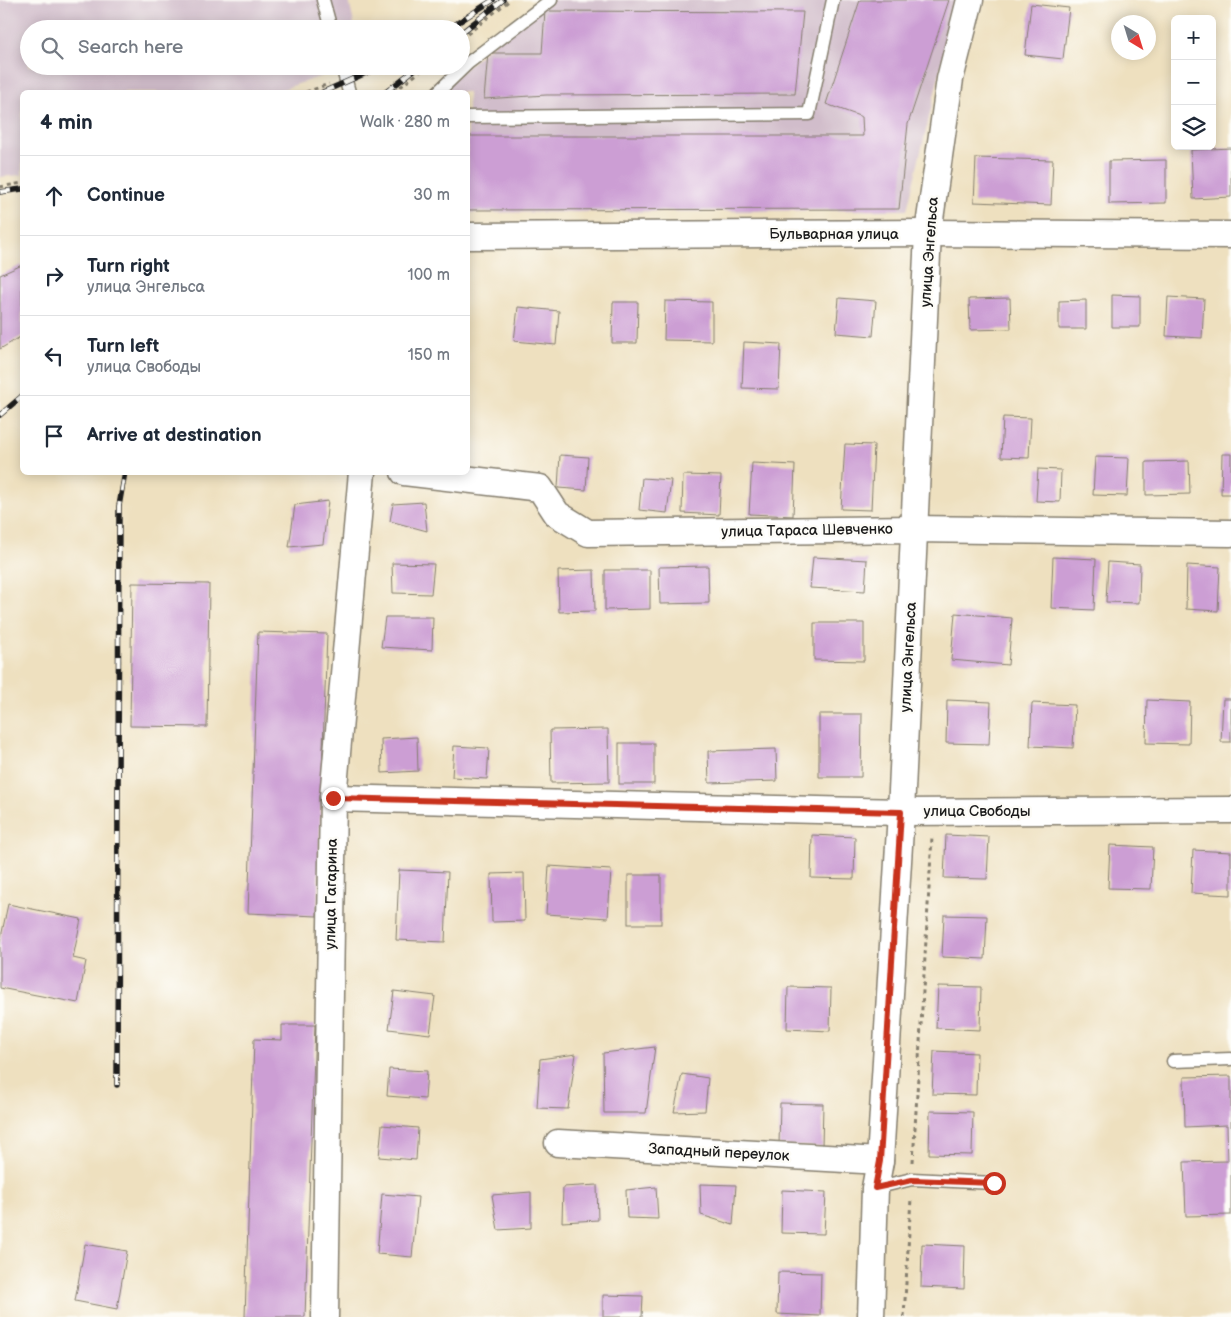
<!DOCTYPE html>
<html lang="en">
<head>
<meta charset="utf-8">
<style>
	:root { --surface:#fff; --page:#f2f2f3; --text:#1f2937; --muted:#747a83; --line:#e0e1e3 }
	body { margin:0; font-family:"Balsamiq Sans",sans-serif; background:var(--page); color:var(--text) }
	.controls { position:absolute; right:15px; top:15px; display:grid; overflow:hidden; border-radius:8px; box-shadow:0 2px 12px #0003 }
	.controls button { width:45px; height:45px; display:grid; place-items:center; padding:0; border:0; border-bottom:1px solid var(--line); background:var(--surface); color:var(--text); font:25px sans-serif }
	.compass { position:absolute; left:1111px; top:15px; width:45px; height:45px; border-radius:50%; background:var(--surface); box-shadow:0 2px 12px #0003; rotate:142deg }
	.stop { position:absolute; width:15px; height:15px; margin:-11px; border:4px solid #c8321e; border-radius:50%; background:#fff }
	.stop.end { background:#c8321e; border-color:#fff; box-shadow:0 1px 5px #0008 }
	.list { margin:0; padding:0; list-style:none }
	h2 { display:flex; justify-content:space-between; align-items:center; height:65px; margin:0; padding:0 20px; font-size:21px }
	h2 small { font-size:16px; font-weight:400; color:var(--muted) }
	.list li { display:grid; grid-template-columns:32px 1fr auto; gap:15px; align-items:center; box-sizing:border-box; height:80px; padding:0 20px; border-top:1px solid var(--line) }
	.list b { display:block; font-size:19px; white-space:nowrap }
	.list p { margin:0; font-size:16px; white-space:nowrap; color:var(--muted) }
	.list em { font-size:16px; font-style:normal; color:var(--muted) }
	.icon { flex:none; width:28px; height:28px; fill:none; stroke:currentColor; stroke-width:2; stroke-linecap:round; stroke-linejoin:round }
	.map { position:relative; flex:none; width:1231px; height:1317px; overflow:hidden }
	.search { position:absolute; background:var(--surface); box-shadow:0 2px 12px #0003; left:20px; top:20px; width:450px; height:55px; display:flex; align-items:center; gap:12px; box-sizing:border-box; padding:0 18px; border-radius:28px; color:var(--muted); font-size:19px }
	.panel { position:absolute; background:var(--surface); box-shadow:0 2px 12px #0003; left:20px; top:90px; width:450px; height:385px; border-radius:8px }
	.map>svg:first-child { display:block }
</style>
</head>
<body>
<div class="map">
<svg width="1231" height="1317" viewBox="0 0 1231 1317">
	<rect width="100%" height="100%" fill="#fdfcf7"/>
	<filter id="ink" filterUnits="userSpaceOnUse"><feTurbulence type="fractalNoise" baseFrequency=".02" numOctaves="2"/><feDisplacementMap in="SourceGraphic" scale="10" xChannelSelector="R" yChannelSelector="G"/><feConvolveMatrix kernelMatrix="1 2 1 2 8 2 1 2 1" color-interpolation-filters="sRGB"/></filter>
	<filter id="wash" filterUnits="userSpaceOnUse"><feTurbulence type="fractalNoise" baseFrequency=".0096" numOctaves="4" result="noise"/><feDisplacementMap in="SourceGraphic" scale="20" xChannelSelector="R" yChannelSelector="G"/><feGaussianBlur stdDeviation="1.12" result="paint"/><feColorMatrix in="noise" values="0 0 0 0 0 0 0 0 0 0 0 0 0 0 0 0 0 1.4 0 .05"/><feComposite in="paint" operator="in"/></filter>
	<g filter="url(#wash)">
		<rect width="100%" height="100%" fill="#eee0bf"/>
		<g fill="#d1bdcb">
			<polygon points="0,0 349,0 355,29 29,29 29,66 352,66 274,92 22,92 22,175 0,177"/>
			<polygon points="543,0 957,0 907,210 468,213 468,92 439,92"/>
		</g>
		<g id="blocks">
			<g fill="#cc9ed4">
				<polygon points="860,0 949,0 908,124 899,209 468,210 468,136 863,136 862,117 826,104"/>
				<polygon points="1031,4 1069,8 1063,59 1025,55"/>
				<polygon points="545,11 803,12 795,94 546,95 484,99 488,53 542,53"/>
				<polygon points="1231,148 1231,197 1193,199 1191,150"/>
				<polygon points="976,158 1053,160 1051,205 974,202"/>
				<polygon points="1166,160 1166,203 1109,204 1109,161"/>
				<polygon points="22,265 22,336 0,349 0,275"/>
				<polygon points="1112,295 1140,296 1140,327 1112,327"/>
				<polygon points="1168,297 1204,299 1202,338 1166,336"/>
				<polygon points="839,298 876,301 873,336 836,333"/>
				<polygon points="1010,298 1011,329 970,330 969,299"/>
				<polygon points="1086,300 1086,329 1059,329 1059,301"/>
				<polygon points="665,301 712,302 712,341 664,340"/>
				<polygon points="613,302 638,302 637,343 612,343"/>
				<polygon points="518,307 559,311 556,345 514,341"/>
				<polygon points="744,342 781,344 779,389 742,388"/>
				<polygon points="1003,417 1031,418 1029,458 1001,457"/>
				<polygon points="845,444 874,445 871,510 841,509"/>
				<polygon points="1222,454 1231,454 1231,494 1221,494"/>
				<polygon points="560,455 588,457 586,490 558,488"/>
				<polygon points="1095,457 1129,458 1127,496 1093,495"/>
				<polygon points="1189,461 1190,494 1146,495 1146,462"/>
				<polygon points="752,463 795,465 793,516 749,514"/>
				<polygon points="1038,469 1061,470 1060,502 1036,501"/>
				<polygon points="683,475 721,476 719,515 682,513"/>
				<polygon points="642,478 671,480 667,513 639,510"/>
				<polygon points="328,501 323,544 289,547 295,505"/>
				<polygon points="424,502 427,531 390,521 393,504"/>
				<polygon points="813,557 867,560 865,591 810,588"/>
				<polygon points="1053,557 1096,559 1094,610 1051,608"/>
				<polygon points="1108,562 1140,564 1139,603 1106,602"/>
				<polygon points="392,563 434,564 431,594 393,593"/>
				<polygon points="1187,565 1220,567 1218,611 1186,609"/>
				<polygon points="708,566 709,603 660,604 659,567"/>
				<polygon points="594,570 595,611 559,612 558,571"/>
				<polygon points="605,570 650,570 650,609 605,610"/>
				<polygon points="132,583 209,584 207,727 130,726"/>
				<polygon points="955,613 1012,618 1008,665 951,660"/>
				<polygon points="385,617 433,617 432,650 381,647"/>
				<polygon points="814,623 864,623 864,661 814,660"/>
				<polygon points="258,632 327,634 317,916 248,913"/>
				<polygon points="1223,699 1231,699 1231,742 1221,742"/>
				<polygon points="947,700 991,702 989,744 946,743"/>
				<polygon points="1147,700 1190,702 1189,744 1146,743"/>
				<polygon points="1032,703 1075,705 1073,748 1030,746"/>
				<polygon points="819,714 862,714 861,777 819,777"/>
				<polygon points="608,729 609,782 551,783 550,730"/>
				<polygon points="417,737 418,771 382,773 381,739"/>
				<rect x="619" y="743" width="35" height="41"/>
				<polygon points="454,746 489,748 487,779 452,777"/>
				<polygon points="776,749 777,781 709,783 708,751"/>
				<polygon points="812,835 855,837 854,879 811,878"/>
				<polygon points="946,835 989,837 987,879 944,878"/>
				<polygon points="1110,845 1153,847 1151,889 1108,888"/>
				<polygon points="1193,850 1231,852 1231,895 1191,893"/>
				<polygon points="549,866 611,870 608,918 546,914"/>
				<polygon points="399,870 448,872 445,942 396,940"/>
				<polygon points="524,873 525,921 492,922 491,874"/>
				<rect x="628" y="875" width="33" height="49"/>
				<polygon points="8,904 81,919 73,958 86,961 78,1003 0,988 0,942"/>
				<polygon points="944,915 987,916 985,959 942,957"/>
				<polygon points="938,986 981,987 980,1030 936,1028"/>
				<polygon points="788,987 831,988 830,1031 787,1029"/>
				<polygon points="394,991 435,996 430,1034 389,1029"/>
				<polygon points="282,1025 315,1025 305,1317 245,1317 254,1039 282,1040"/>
				<polygon points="655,1047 646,1113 604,1113 603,1053"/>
				<polygon points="934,1051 977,1053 976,1095 932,1094"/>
				<polygon points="576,1054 568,1109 537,1108 540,1059"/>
				<polygon points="389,1069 427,1071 425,1099 387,1096"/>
				<polygon points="682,1074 708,1078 705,1111 674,1112"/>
				<polygon points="1231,1076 1231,1215 1186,1216 1184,1162 1228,1161 1227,1125 1185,1127 1184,1077"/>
				<polygon points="780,1103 823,1104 822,1147 779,1145"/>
				<polygon points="930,1111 973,1112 972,1155 929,1154"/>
				<polygon points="382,1125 418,1128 416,1160 379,1157"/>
				<polygon points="700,1184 736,1185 733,1225 701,1215"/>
				<polygon points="597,1185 598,1220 562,1222 563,1187"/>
				<polygon points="656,1187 658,1219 627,1218 626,1190"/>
				<polygon points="782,1190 826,1192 824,1234 781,1233"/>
				<polygon points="531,1192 531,1228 498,1230 492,1195"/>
				<polygon points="382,1194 418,1197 412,1257 377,1254"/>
				<polygon points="85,1244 127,1251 117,1309 75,1301"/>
				<polygon points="922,1244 965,1246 964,1289 921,1287"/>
				<polygon points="778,1272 821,1273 820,1316 777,1314"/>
				<polygon points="603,1295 643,1296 642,1317 603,1317"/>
			</g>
		</g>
	</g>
	<g filter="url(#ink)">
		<use href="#blocks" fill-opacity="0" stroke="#857e6e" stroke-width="1"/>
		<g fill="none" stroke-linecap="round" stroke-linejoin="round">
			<g stroke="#857e6e" stroke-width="15">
				<g id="lane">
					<polyline points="323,0 331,29"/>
					<polyline points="342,66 349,92"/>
					<polyline points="438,92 468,63 551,0"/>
					<polyline points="468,117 809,114 833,0"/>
					<polyline points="1173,1061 1231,1059"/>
					<polyline points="875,1188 912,1179 994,1183"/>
				</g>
			</g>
			<g stroke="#857e6e" stroke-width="29">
				<g id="street">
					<polyline points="468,236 928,233 1231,235"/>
					<polyline points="404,472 540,488 557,514 588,533 914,529 1231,533"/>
					<polyline points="333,798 901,812 1231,810"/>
					<polyline points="558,1143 880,1161"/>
					<polyline points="325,1317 333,798 362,472"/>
					<polyline points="871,1317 875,1188 880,1161 901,812 928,233 950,79 970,0"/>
				</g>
			</g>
			<g stroke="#857e6e" stroke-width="3" stroke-dasharray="4 4" stroke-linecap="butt">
				<polyline points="461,39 510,0"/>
				<polyline points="306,92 329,84"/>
				<polyline points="394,92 427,66"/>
				<polyline points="0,187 22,183"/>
				<polyline points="913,1162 932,837"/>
				<polyline points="904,1317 911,1198"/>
			</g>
			<use href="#lane" stroke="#fff" stroke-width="12"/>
			<use href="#street" stroke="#fff" stroke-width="26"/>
			<g stroke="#1c1c1c" stroke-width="5.5">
				<g id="rail">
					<polyline points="448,29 493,0"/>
					<polyline points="461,33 503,0"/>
					<polyline points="323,92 382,66"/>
					<polyline points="386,92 419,66"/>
					<polyline points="0,192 22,189"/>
					<polyline points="0,415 22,396"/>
					<polyline points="117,1085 119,506 125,472"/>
				</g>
			</g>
			<use href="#rail" stroke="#fdfcf7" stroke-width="4" stroke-dasharray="11" stroke-linecap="butt"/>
		</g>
	</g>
	<g fill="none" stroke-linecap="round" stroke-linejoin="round" filter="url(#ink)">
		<polyline stroke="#c8321e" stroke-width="6" points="333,798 901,812 880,1161 875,1188 912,1180 994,1183"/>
	</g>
	<g text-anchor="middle" stroke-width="5" stroke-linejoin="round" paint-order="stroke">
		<g font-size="15" fill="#1c1c1c" stroke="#fdfcf7">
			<text x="834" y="239">Бульварная улица</text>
			<text transform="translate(929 252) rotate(-86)" y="5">улица Энгельса</text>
			<text transform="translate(807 530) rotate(-1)" y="5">улица Тараса Шевченко</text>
			<text transform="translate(908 657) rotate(-87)" y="5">улица Энгельса</text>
			<text x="977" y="816">улица Свободы</text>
			<text transform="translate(331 894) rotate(-89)" y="5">улица Гагарина</text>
			<text transform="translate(719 1152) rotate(3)" y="5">Западный переулок</text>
		</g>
	</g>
</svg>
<div class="controls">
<button>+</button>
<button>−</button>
<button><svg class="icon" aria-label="layers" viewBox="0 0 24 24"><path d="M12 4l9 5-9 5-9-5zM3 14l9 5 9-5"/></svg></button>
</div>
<svg class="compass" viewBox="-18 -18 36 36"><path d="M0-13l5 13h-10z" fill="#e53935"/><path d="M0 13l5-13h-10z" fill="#747a83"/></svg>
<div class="stop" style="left:994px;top:1183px"></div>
<div class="stop end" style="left:333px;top:798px"></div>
<div class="search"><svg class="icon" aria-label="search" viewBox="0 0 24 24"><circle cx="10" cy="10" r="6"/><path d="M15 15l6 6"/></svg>Search here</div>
<section class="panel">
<h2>4 min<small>Walk · 280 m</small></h2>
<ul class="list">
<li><svg class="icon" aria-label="ahead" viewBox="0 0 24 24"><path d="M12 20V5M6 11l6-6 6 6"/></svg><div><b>Continue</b></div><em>30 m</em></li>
<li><svg class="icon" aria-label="right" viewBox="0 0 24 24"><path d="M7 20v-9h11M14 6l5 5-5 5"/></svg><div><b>Turn right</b><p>улица Энгельса</p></div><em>100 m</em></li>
<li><svg class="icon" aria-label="left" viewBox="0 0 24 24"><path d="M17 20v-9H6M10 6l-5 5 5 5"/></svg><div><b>Turn left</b><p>улица Свободы</p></div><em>150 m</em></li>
<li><svg class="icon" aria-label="arrive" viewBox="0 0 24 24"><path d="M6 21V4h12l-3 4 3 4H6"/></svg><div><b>Arrive at destination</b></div></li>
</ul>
</section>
</div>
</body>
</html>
